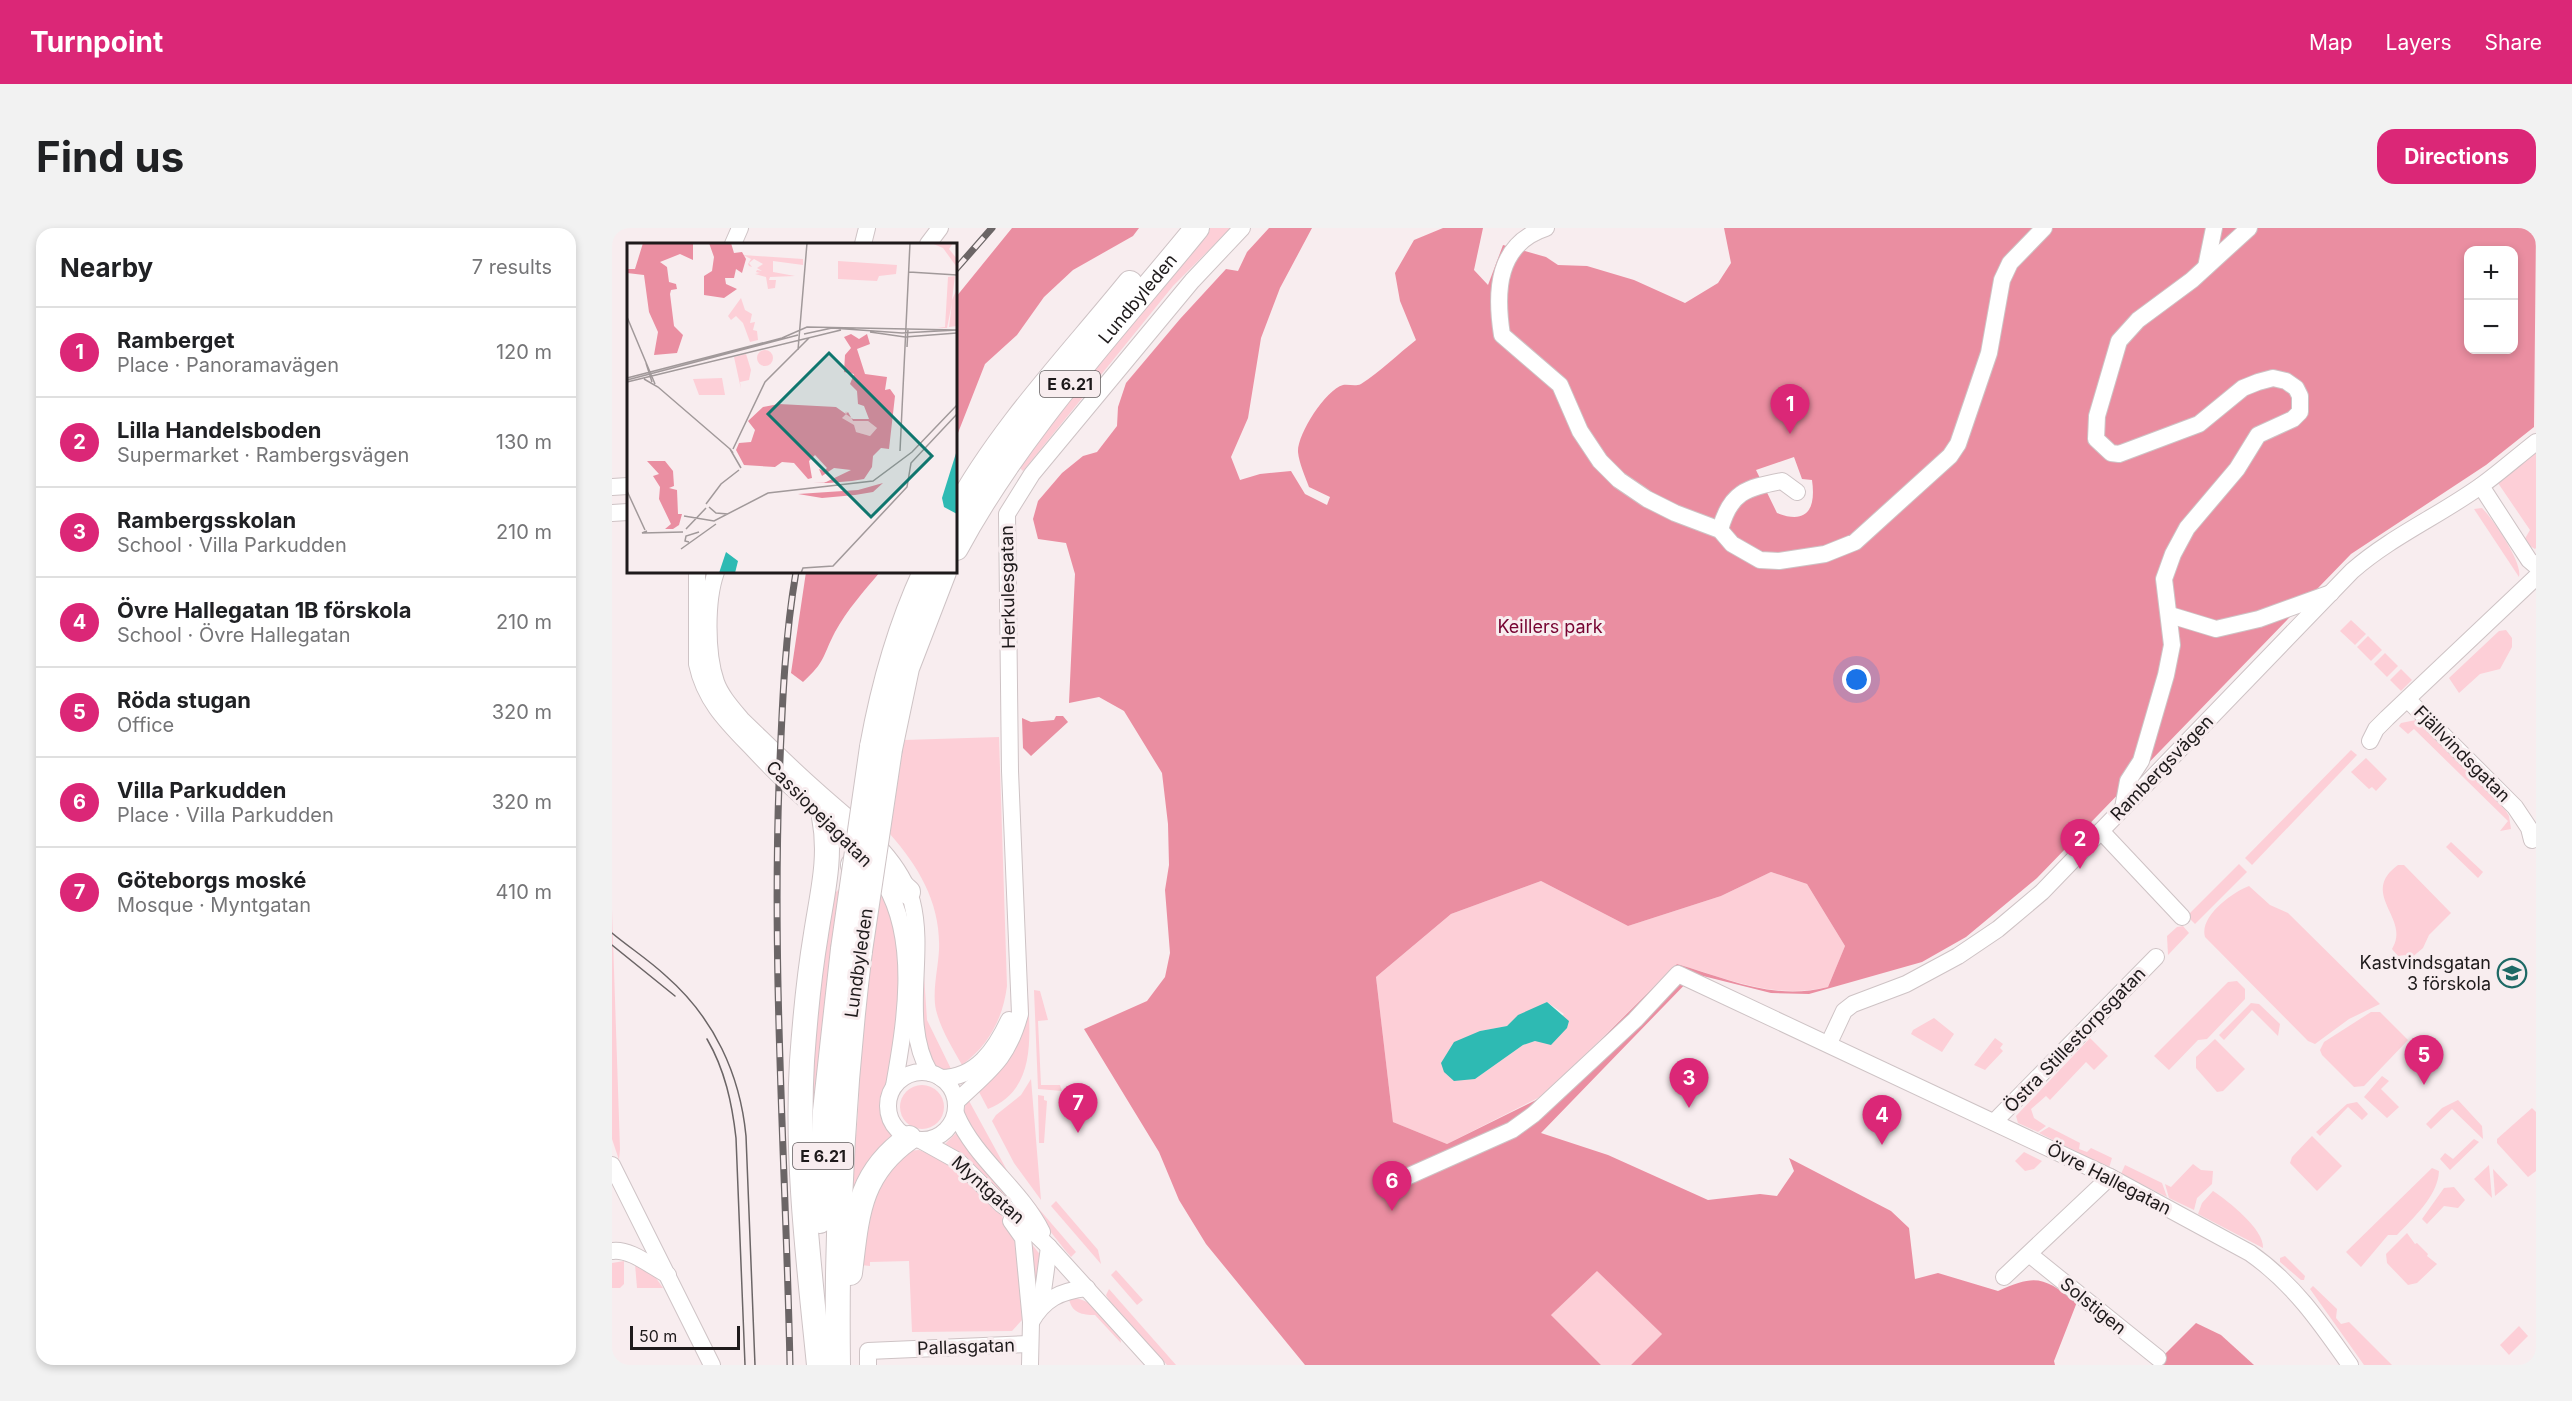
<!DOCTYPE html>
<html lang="en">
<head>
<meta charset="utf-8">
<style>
	:root { --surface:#fff; --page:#f2f2f2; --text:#202124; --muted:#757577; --line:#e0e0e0; --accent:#db2777 }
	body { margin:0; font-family:Inter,sans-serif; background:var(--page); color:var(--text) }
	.controls { position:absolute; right:18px; top:18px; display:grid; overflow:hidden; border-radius:12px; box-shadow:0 3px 9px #0003 }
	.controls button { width:54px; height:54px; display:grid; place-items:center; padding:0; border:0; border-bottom:2px solid var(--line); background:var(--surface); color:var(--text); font:30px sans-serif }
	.scale { position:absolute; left:18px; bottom:15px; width:110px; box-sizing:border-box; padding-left:6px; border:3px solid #1e1a1b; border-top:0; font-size:16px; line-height:21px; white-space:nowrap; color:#1e1a1b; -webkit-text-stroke:4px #f8edef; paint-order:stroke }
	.you { position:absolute; left:1245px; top:452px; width:21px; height:21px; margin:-15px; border:4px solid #fff; border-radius:50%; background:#1a73e8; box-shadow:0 0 0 9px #1a73e833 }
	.badge { display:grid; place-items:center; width:39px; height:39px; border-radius:50%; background:var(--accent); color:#fff; font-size:20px; font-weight:700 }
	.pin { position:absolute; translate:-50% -50px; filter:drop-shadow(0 2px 3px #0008) }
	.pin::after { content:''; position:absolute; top:32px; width:21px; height:18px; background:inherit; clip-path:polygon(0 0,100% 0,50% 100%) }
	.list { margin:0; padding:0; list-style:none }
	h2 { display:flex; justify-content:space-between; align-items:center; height:78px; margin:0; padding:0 24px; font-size:26px }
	h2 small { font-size:20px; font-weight:400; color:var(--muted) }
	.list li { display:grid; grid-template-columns:39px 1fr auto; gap:18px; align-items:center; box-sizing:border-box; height:90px; padding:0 24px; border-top:2px solid var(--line) }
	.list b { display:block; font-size:22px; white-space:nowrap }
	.list p { margin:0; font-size:20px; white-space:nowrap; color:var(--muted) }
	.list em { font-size:20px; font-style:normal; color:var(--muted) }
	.map { position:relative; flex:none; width:1924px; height:1137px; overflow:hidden; border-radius:18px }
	header { display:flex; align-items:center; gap:36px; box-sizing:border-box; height:84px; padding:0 30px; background:var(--accent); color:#fff }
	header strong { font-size:28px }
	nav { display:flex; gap:33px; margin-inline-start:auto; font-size:21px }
	.intro { display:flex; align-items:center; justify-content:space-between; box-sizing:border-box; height:144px; padding:0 36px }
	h1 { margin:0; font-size:42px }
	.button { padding:15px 27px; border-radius:18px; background:var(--accent); color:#fff; font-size:21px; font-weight:700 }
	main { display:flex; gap:36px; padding:0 36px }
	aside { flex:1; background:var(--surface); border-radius:18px; box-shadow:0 3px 9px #0003 }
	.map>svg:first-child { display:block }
</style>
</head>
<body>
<header>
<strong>Turnpoint</strong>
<nav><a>Map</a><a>Layers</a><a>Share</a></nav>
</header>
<div class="intro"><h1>Find us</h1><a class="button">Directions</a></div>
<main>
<aside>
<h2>Nearby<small>7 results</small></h2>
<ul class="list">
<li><span class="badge">1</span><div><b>Ramberget</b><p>Place · Panoramavägen</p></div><em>120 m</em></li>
<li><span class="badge">2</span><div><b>Lilla Handelsboden</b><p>Supermarket · Rambergsvägen</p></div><em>130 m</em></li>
<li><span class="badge">3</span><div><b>Rambergsskolan</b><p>School · Villa Parkudden</p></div><em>210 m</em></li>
<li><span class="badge">4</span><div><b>Övre Hallegatan 1B förskola</b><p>School · Övre Hallegatan</p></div><em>210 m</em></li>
<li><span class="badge">5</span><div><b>Röda stugan</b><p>Office</p></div><em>320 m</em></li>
<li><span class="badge">6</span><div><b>Villa Parkudden</b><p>Place · Villa Parkudden</p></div><em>320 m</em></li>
<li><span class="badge">7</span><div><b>Göteborgs moské</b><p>Mosque · Myntgatan</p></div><em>410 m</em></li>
</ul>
</aside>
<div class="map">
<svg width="1924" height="1137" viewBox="0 0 1924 1137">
	<rect width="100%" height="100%" fill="#f8edef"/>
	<g fill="#fdcfd7" fill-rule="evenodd">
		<polygon points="596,0 619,0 561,58 411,243 406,238"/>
		<polygon points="1924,225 1924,320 1923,321 1911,314 1918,302 1886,255"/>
		<path d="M1870 280C1881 291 1911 335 1907 349L1862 281Z"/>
		<polygon points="1739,392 1754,406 1743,417 1728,403"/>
		<polygon points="1894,402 1900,410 1900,419 1888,441 1868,446 1847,465 1837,450 1887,403"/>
		<polygon points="1756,408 1770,422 1759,433 1745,419"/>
		<polygon points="1773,425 1786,438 1775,449 1762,436"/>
		<polygon points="1789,441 1800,452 1789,463 1778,452"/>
		<polygon points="1804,492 1891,578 1897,588 1899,601 1888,603 1896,593 1802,501 1796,506 1787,498 1789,495"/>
		<path d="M387 509 395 758C391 790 377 817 350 837 340 819 329 802 324 782 320 764 326 741 327 722 329 676 307 639 278 606L292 512Z"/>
		<polygon points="1739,522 1745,527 1640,637 1633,630"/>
		<polygon points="1754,530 1775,551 1764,563 1760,559 1757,561 1739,544"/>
		<polygon points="1839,614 1871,644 1866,650 1834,619"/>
		<polygon points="1627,636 1635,644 1583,696 1575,688"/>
		<path d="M1786 637H1792L1839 685 1817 707 1811 720 1798 731 1793 727 1786 728 1780 721C1800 691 1746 666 1786 637Z"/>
		<path d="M1159 644 1195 656 1233 718 1216 759C1162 772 1116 751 1065 736L932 867 835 916 781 894 764 749 839 686 929 653 1016 698 1109 668ZM935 774 952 786 923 813 911 817 863 851 868 803 895 798Z"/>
		<polygon points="230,658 202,917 196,848 220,668"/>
		<path d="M268 658 286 711 288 758 278 846 268 875 274 900 284 912 235 983C241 930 250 881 246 827Z"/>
		<path d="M1637 658 1658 677 1676 685 1768 776 1737 791 1703 816 1696 813 1593 709C1587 688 1621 664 1637 658Z"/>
		<polygon points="0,682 8,921 7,932 0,911"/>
		<polygon points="1571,698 1577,705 1556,727 1555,708 1565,699"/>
		<path d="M312 747 315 792 341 845C307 849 306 769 312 747Z"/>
		<polygon points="1625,753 1633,761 1633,771 1595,811 1586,812 1557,842 1542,828 1616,754"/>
		<polygon points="422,762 428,763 436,792 426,793 429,857 448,857 450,863 426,861"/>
		<path d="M416 768C418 810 424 862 376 881L366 862 415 779Z"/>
		<polygon points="1639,775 1647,776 1668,796 1666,808 1640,782 1612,812 1607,807"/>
		<polygon points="1759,784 1768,784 1796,812 1752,858 1742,859 1710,827 1708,822 1712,814"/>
		<polygon points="1322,790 1342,806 1330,824 1299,806 1301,802"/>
		<polygon points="1383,810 1391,816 1388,820 1391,823 1373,842 1362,837"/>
		<polygon points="1478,810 1496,828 1482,842 1474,834 1438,872 1434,868 1419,881 1422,890 1434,898 1426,904 1406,895 1404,888"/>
		<polygon points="1603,811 1633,841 1611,863 1605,864 1584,840 1584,829"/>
		<polygon points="1770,848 1777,853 1769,861 1787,879 1775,890 1752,869"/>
		<polygon points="419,851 429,972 402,935 380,893 384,887 409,867"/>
		<circle cx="310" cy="879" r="22"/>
		<polygon points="426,867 432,868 432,872 435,873 432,915 427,915"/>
		<polygon points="356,871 397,946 464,1024 459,1029 453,1022 351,893 352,881"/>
		<polygon points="1846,872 1870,898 1871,911 1840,881 1819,901 1814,896 1830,880"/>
		<polygon points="1745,874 1756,886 1750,892 1736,879 1708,908 1704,904 1735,876"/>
		<polygon points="1920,880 1924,884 1924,943 1916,949 1885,915 1885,911"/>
		<polygon points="1437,899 1468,915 1467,921 1475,924 1479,920 1500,930 1497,940 1427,905"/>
		<polygon points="345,904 419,995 342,921 333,916"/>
		<polygon points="1700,908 1730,938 1705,963 1678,935 1680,929"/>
		<polygon points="1862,911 1867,914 1838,942 1828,931 1833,925 1841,931"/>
		<path d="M307 922C341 933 396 983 406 1018 412 1038 409 1071 410 1092L400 1103 300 1104 297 1033 258 1034V1038L249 1037V1017L265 950 295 923Z"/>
		<polygon points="1412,924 1430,933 1422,941 1413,943 1403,933"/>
		<polygon points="1581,936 1589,942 1601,943 1600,956 1585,970 1582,982 1557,970 1553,956 1559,959"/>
		<polygon points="1513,937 1550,955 1555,969 1509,946"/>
		<polygon points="1877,937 1880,970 1862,951"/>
		<path d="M1820 940 1827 943C1826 968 1801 990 1785 1007H1776L1749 1039 1734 1024Z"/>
		<polygon points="1881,941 1896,957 1883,968"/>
		<polygon points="1842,959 1853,972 1846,980 1832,978 1815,996 1810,991 1832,960"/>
		<path d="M1601 963C1616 973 1652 1001 1651 1020L1586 986 1590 975Z"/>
		<polygon points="444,973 486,1022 489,1036 439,978"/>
		<polygon points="1795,1005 1803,1016 1805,1015 1816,1026 1815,1028 1825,1036 1805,1055 1796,1057 1775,1035 1774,1026"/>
		<polygon points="418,1014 430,1029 425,1067"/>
		<polygon points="1673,1028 1693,1048 1692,1052 1689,1052 1668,1034 1668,1030"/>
		<polygon points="12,1033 12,1056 8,1060 0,1060 0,1035"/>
		<polygon points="23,1036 42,1047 51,1060 25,1060"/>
		<polygon points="504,1042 531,1072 525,1077 499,1047"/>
		<polygon points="985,1042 1050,1106 1019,1137 989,1137 939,1087"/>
		<polygon points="1701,1058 1725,1081 1724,1090 1729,1096 1737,1094 1780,1137 1752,1137 1698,1061"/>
		<polygon points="497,1061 564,1137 555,1137 498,1074 494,1067"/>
		<path d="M462 1070C483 1072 495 1094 508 1108L509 1115 483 1087C470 1087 460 1085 457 1071Z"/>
		<polygon points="1907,1098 1916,1108 1897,1127 1888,1117"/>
	</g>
	<g fill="#ea8ea1" fill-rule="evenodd">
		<polygon points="400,0 527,0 521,8 461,42 432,69 405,107 373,136 344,210 344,69"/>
		<path d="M657 0H700L668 60 649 110 636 190 619 229 628 252 648 246 679 243 693 266 715 277 718 269 697 259C693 248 687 235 686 224 685 207 713 162 731 157 737 156 743 159 749 156 768 144 786 126 804 112L788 73 783 45 802 12 831 0H871L862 42 876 57 891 17 934 29 946 37 975 38 1022 52 1073 75 1106 55 1119 35 1112 0H1924L1922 199 1874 237 1739 326 1425 650 1354 709 1310 734 1197 766 1159 765 1083 746 929 905 996 927 1096 972 1148 966 1165 968 1182 943 1177 930 1279 983 1297 1000 1303 1051 1326 1045 1386 1063C1425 1045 1432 1050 1465 1074L1442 1133 1443 1137H1019L1050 1106 985 1043 939 1087 989 1137H693L594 1016 567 972 547 924 472 801 535 773 553 749 558 725 553 662 557 637 556 596 550 545 512 483 487 469 457 475 463 346 454 315 426 311 421 291 426 273 450 245 471 228 485 224 505 198 506 179 514 155 568 91 614 41 626 43 635 24ZM1856 22H1902V122H1856ZM1182 229 1190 251 1200 252C1204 280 1196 297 1165 285L1144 242ZM1159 644 1195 656 1233 718 1216 759C1162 773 1116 751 1065 736L932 868 835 916 781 894 764 749 839 686 929 653 1016 698 1109 668Z"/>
		<path d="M194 344H268C252 363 235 382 223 404 210 429 214 433 191 454L179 445Z"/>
		<polygon points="444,488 451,488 456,494 419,528 411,520 410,490 419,494 442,492"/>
		<polygon points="1584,1095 1609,1107 1642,1137 1542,1137"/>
	</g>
	<polygon fill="#2ebab3" points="935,774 957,793 955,800 939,817 923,813 911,817 863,851 842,853 832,844 829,835 842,814 868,803 895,798 906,787"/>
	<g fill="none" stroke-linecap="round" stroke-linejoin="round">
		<g stroke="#cec3c5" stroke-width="18">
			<g id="minor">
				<path d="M934 0C885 16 883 63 890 107L948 157 968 203 988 233 1007 252 1035 271 1063 285 1108 302 1120 316 1148 332 1167 333 1213 326 1243 314 1338 228 1346 216 1377 125 1390 52 1398 35 1432 0"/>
				<polyline points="121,16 128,0"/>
				<polyline points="251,16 255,0"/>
				<polyline points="316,16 328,0"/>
				<polyline points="1594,39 1602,0"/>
				<polyline points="1869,258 1917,332 1924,338"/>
				<polyline points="0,259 16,258"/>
				<polyline points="0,285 16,284"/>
				<path d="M1108 302C1118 264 1134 260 1170 253L1185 264"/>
				<path d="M85 344V436C93 474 117 496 142 522 158 539 174 555 191 570 220 596 254 622 273 656 307 714 293 796 282 858"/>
				<path d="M104 344C94 372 94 425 104 454 109 468 120 480 130 492 154 515 178 539 203 561 239 594 286 625 300 674 314 729 288 794 318 845"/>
				<polyline points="1558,387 1604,401 1647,391 1719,365"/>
				<polyline points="1796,472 1903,579 1917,600 1920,612"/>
				<polyline points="1758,513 1764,501 1775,490 1924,349"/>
				<polyline points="1511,580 1516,553 1529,533 1554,447 1560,417 1552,351 1561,326 1575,300 1625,241 1646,207 1681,191 1688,184 1688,168 1684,160 1674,153 1661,150 1646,154 1631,160 1587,196 1507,226 1499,225 1484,211 1485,188 1507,113 1526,92 1580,52 1637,0"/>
				<polyline points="1489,603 1570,689"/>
				<path d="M1217 815 1232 783 1241 776 1294 756 1346 728 1386 701 1430 664 1740 343C1780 308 1827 288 1870 257 1888 244 1906 228 1924 214"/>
				<circle cx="310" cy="878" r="34"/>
				<path d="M329 850C364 850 383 822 397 792"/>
				<path d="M344 874C377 842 395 833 408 786L398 543 395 286 420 246 580 53 630 0"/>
				<path d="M344 886C363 931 408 960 430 1004"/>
				<polyline points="1382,894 1544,729"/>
				<polyline points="310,913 346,933 389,976 404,987 437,1019 544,1137"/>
				<polyline points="0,937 100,1137"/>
				<path d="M790 951 900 902 922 886 1023 792 1066 746 1498 949 1638 1025C1681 1055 1708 1094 1738 1137"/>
				<polyline points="399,993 411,1010 419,1094 418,1137"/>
				<path d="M0 1023C18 1020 40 1039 56 1047"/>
				<polyline points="1417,1026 1546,1130"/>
				<polyline points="1392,1049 1498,949"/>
				<polyline points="429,1078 437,1019"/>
				<path d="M419 1094C432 1071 448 1063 475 1060"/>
				<polyline points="256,1137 256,1123 417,1116"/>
			</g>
		</g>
		<g stroke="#cec3c5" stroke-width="26">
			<g id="highway">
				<path d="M344 284C389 201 458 129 518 55"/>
				<path id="s1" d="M344 320C407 203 501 103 585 0"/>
				<path d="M260 519C271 458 287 400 313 344"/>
				<polyline points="278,521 295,440 332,344"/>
				<path d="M241 637C263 637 280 649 296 664"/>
				<polyline points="208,993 213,883 231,721"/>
				<path d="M238 1045C245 988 246 946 297 910"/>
				<path d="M207 1137C197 1037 184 934 190 833 193 790 197 748 204 706 210 666 220 630 212 589"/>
				<path d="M226 1137C224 998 231 861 248 723"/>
			</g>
		</g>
		<use href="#minor" stroke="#fff" stroke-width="16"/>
		<use href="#highway" stroke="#fff" stroke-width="24"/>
		<g stroke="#6b6566" stroke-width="1.5">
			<path d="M0 705C18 720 37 732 54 748 102 790 128 846 134 908L143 1137"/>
			<polyline points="0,717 63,768"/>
			<path d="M95 811C113 842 120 875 124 910L133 1137"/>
		</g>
		<g stroke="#6b6566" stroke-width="7">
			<g id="rail">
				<polyline points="344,41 380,0"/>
				<path d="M178 1137C174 943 160 750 167 556 170 485 172 414 184 344"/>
			</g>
		</g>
		<use href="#rail" stroke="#f8edef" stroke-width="4.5" stroke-dasharray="14" stroke-linecap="butt"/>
		<g stroke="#cec3c5" stroke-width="26" stroke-linecap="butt">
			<g id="highway-bridge">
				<polyline points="231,721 260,519"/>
				<polyline points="248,723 278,521"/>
			</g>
		</g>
		<use href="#highway-bridge" stroke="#fff" stroke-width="24"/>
	</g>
	<defs>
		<g id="school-ring" transform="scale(1.5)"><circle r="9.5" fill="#f8edef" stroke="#1d6965" stroke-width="1.5"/><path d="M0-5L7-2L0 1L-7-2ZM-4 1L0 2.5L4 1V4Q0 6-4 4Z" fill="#1d6965"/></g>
	</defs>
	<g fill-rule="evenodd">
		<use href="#school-ring" x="1900" y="745"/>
	</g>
	<g text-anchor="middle" stroke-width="6" stroke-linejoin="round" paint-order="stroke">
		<g fill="#f8edef" stroke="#5f595b" stroke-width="1.5">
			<rect x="428" y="143" width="60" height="26" rx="4.5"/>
			<rect x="181" y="915" width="60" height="26" rx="4.5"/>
		</g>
		<g font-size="16" font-weight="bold" fill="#1e1a1b">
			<text x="458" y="162">E 6.21</text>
			<text x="211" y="934">E 6.21</text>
		</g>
		<g font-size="18" fill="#1e1a1b" stroke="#f8edef">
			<text dy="6" stroke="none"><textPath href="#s1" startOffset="309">Lundbyleden</textPath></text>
			<text transform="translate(396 359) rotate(-91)" y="6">Herkulesgatan</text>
			<text transform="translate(1850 526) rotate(45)" y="6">Fjällvindsgatan</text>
			<text transform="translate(1550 540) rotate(-46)" y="6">Rambergsvägen</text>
			<text transform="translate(207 586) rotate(45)" y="6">Cassiopejagatan</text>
			<text transform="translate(247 735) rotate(-82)" y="6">Lundbyleden</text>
			<text transform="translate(1463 812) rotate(-46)" y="6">Östra Stillestorpsgatan</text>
			<text transform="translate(1497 951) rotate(27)" y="6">Övre Hallegatan</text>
			<text transform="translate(376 962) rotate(42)" y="6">Myntgatan</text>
			<text transform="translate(1481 1078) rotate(39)" y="6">Solstigen</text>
			<text transform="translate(354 1119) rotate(-2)" y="6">Pallasgatan</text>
		</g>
		<g font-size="18" fill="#760331" stroke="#f8edef">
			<text x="938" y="405">Keillers park</text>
		</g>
		<g font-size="18" fill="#1e1a1b" stroke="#f8edef" text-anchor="end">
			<text x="1879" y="741">Kastvindsgatan<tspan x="1879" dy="21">3 förskola</tspan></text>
		</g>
	</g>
	<g transform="translate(15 15)">
		<rect width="330" height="330" fill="#f8edef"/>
		<path d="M304 0H326L322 6 330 16 325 57 330 46V83L322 84 325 60 320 85H310L318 84 321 34 328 33 329 23 316 5ZM116 12 176 16V22L146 18V29L168 33 143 34 142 37H149L148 45 141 46 139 34 128 31 133 30 129 29 130 27 135 28 130 25 136 21 127 16 122 20 125 24 122 23 121 21 124 16ZM211 18 270 22 269 31 252 33 250 38 211 36ZM114 55 118 67 125 71 123 80 128 79 126 87 130 88 131 97 123 99 116 80 109 73 104 77 101 73ZM130 115a8 8 0 1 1 16 0a8 8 0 1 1-16 0ZM119 111 124 127 122 137 113 139 114 146 107 114ZM95 135 98 152H72L66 136ZM219 168 226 178H241L250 185 243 193 229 189 215 175Z" fill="#fdcfd7"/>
		<path d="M16 0H66V17L53 11 33 19 40 24 42 39 49 41 50 46 44 47 43 51 47 83 56 92 50 110 27 112 31 89 22 69 17 32 0 30V26H8ZM82 0H104L107 10 115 9 119 16 115 30 109 26 107 35H98L99 41 110 46 97 55 77 52V33L85 28 87 14ZM224 91 232 96 240 91 243 101 230 106 238 131 260 134 258 147 263 146 268 153 262 206 254 205 246 213 245 224 237 236 225 238 201 240 186 239 197 240 224 227 207 225 195 233 192 226 197 228 200 225 188 212 182 218 185 235 181 236 167 220 155 219 148 224 117 222 109 207 112 200 124 199 128 187 121 178 136 164 152 161 209 164 226 176H242L237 163 231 161 230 148 223 141 227 131 217 129 218 112 224 105 217 94ZM221 169 226 178H241L250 185 243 193 229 189 227 182 215 175ZM20 218H38L46 228 47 243 42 245 50 247 51 271H55L52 282 46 286H38L44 281 32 256 33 244 26 233 32 231ZM256 240 246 249 228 252 195 255 171 251 231 247Z" fill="#ea8ea1" fill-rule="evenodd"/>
		<path d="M330 207V271L317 264 315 255ZM99 309 111 318 108 330H92Z" fill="#2ebab3"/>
		<path fill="none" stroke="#a1999a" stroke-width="1.5" d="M282 29 330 32M0 74 28 141M243 89 278 94 330 90M177 91 205 85 275 90 330 87M280 104 281 86M171 107 180 0M19 120 25 139M0 135 155 95 180 84 330 87M17 136 31 144 103 206M0 137 171 92M0 139 214 87M106 206 138 139 182 95M273 208 283 0M106 210 103 206 114 225M0 248 18 287M79 261 94 241 112 227M82 264 89 270 101 271M57 273 87 278 141 250 246 238 285 209 330 162M59 286 79 265M20 288 15 290 56 289M62 299 58 298 59 293 72 289M54 306 89 281M174 330 176 325 206 323 280 244 284 220 330 171"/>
		<path fill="#0f766e" fill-opacity="0.15" stroke="#0f766e" stroke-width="3" d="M202 110 305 213 244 274 141 171Z"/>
		<rect width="330" height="330" fill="none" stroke="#1e1a1b" stroke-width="3"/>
	</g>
</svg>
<div class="controls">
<button>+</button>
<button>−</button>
</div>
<div class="scale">50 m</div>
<div class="you"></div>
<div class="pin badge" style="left:1178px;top:206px">1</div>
<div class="pin badge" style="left:1468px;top:641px">2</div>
<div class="pin badge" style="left:1077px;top:880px">3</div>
<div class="pin badge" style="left:1270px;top:917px">4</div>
<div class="pin badge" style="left:1812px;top:857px">5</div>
<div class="pin badge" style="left:780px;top:983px">6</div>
<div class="pin badge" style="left:466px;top:905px">7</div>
</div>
</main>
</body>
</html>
